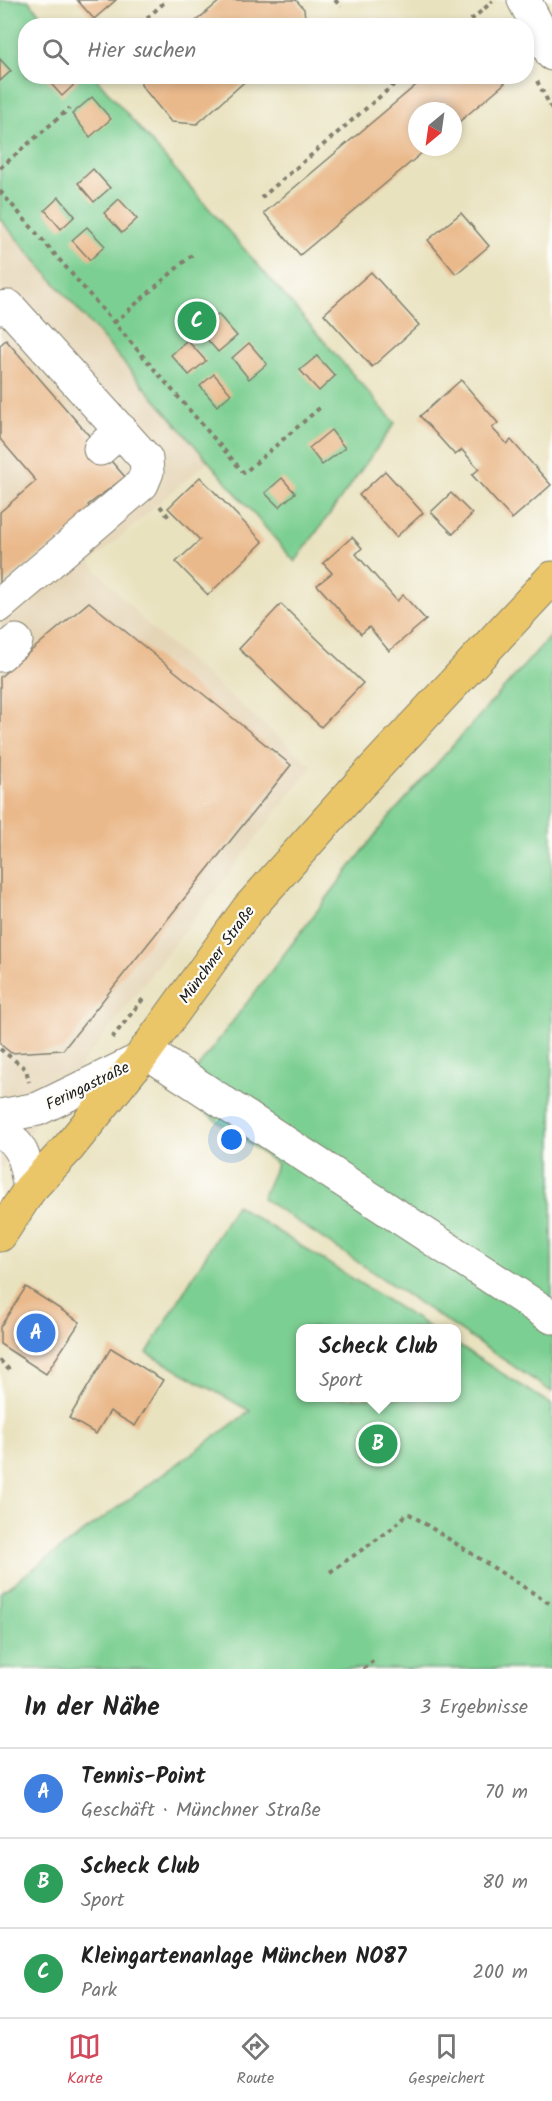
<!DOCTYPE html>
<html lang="de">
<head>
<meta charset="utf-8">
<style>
	:root { --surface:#fff; --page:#f6f6f6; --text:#222; --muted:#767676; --line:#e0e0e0; --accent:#d1495b }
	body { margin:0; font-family:Kalam,sans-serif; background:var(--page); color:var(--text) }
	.compass { position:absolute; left:408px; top:102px; width:54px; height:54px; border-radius:50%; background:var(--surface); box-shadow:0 3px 9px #0003; rotate:209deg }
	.you { position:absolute; left:232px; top:1140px; width:21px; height:21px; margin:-15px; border:4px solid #fff; border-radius:50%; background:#1a73e8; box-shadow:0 0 0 9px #1a73e833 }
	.badge { display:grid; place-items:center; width:39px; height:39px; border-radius:50%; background:var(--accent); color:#fff; font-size:20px; font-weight:700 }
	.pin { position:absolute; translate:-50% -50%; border:3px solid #fff; box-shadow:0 2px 6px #0006 }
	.popup { position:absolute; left:296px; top:1324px; width:165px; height:78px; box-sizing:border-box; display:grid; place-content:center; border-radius:12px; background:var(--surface); filter:drop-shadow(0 2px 4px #0005); font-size:20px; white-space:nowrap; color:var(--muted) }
	.popup b { font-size:22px; color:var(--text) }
	.popup::after { content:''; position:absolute; left:50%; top:100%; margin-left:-12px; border:12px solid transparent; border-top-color:var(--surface) }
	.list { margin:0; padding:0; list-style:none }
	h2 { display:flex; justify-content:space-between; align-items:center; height:78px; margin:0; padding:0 24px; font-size:26px }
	h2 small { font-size:20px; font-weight:400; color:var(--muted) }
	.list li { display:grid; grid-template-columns:39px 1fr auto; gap:18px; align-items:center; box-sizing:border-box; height:90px; padding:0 24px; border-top:2px solid var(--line) }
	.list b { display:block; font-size:22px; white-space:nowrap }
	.list p { margin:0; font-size:20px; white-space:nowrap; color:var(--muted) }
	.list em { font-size:20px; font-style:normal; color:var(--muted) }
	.icon { flex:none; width:33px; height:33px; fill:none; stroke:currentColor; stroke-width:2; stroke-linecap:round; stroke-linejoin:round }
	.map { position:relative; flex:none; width:552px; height:1669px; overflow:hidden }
	.search { position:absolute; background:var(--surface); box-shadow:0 3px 9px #0003; left:18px; right:18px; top:18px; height:66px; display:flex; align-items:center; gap:15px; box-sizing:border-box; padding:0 21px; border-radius:24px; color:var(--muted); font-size:22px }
	.sheet { height:348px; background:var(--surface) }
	nav { display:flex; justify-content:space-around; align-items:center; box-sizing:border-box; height:84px; border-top:2px solid var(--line); background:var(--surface); font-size:16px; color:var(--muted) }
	nav a { display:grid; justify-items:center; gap:3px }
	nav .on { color:var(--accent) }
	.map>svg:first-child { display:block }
</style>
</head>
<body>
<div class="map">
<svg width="552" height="1669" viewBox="0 0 552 1669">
	<rect width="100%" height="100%" fill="#fdfcf7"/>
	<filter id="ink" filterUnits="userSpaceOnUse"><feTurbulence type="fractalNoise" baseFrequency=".0167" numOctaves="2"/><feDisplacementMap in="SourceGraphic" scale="12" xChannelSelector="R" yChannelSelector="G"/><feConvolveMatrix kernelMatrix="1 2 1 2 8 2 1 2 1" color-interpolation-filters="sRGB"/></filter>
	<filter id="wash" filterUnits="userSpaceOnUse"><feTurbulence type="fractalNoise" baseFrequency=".008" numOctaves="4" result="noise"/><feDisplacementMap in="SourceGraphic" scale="24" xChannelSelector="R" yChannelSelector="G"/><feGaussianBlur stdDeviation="1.35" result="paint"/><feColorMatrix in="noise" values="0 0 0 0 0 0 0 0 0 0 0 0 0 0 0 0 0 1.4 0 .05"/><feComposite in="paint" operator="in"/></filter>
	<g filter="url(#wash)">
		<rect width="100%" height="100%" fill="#e9e2bf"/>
		<polygon fill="#e5d5b7" points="0,219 208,461 90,563 152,629 312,766 0,1170"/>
		<g fill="#7ccf92" stroke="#4c7657" stroke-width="1.5">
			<polygon points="0,0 28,0 50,25 26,26 26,76 95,77 395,423 295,562 0,219"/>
			<polygon points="552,634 552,1392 262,1198 277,1164 178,1093 385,822"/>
			<polygon points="236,1205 431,1328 300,1328 300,1398 456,1398 456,1344 552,1405 552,1669 0,1669 0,1593 250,1411 147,1353"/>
		</g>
		<g id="blocks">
			<g fill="#eab98b">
				<polygon points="77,0 116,0 94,19"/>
				<polygon points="221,0 296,0 304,9 306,26 190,26"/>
				<polygon points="0,59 11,71 0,81"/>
				<polygon points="44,76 74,76 78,81 62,96"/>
				<polygon points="141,76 251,76 197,124 171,122 141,85"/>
				<polygon points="427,76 499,76 505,83 453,127 453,111 417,111 417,147 429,147 300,255 264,213"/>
				<polygon points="92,97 111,119 90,137 72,114"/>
				<polygon points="93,169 110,188 94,202 78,183"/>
				<polygon points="59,197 75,216 61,229 45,210"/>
				<polygon points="119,199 137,219 122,233 104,213"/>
				<polygon points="461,213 489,246 456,274 428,240"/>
				<polygon points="87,227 105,246 90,260 72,240"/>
				<polygon points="371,272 419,325 372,367 324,314"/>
				<polygon points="218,314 237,336 218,352 199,330"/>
				<polygon points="6,340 125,477 88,505 93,513 0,584 0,512 36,481 0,439 0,345"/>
				<polygon points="187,340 206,361 189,375 171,355"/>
				<polygon points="249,343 267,364 249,379 232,358"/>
				<polygon points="317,356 335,376 319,391 300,370"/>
				<polygon points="214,374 231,394 217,406 200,386"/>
				<polygon points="461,380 498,423 492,428 507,444 511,440 551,485 512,519 472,475 479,469 462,450 455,455 420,416"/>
				<polygon points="331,430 345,448 322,465 309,448"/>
				<polygon points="385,471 423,513 396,537 359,495"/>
				<polygon points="200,477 263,542 208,595 176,562 200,540 168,508"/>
				<polygon points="282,478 295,493 279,507 265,493"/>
				<polygon points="451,493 472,514 453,534 431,512"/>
				<polygon points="352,537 362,548 356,554 397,601 403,595 426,620 389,651 369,627 361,634 317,585 332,573 323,563"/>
				<polygon points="89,602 291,765 63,1050 11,1053 0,1044 0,677"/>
				<polygon points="281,604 363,683 321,727 239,649"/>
				<polygon points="26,1287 80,1322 46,1374 0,1344 0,1327"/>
				<polygon points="111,1348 163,1380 135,1426 110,1411 96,1434 69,1418"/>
			</g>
		</g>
	</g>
	<g filter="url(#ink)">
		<use href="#blocks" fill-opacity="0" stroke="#827f6e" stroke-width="1.5"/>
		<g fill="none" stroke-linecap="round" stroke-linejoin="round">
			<g stroke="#827f6e" stroke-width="35">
				<g id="minor">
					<polyline points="524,0 552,54"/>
					<polyline points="0,308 9,307 146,459 147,472 142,484 0,605"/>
					<polyline points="100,449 121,430"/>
					<polyline points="0,655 16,641"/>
					<polyline points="145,1051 552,1317"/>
					<polyline points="0,1116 38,1109 139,1060"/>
					<path d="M0 1130C25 1146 25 1162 30 1189"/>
				</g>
			</g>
			<g stroke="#827f6e" stroke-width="35">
				<polyline id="major" points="0,1235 30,1189 69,1147 139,1060 248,909 358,786 552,578"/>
			</g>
			<g stroke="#827f6e" stroke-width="4" stroke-dasharray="4.5 4.5" stroke-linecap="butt">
				<polyline points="335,0 341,7"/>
				<polyline points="147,18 167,0"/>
				<polyline points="464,26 493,1"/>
				<polyline points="537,81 552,109"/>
				<polyline points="0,168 70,108"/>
				<polyline points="0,191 244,473 323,405"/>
				<polyline points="261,198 404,76"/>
				<polyline points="114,323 193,254"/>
				<polyline points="160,506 171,520"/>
				<polyline points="112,1038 143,999"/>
				<polyline points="0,1049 26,1069 29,1082"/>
				<polyline points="0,1360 12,1373"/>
				<polyline points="330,1572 389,1531 408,1513 552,1605"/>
				<polyline points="363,1669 373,1661"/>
			</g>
			<use href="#minor" stroke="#fff" stroke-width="33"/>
			<use href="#major" stroke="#ebc669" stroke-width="33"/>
		</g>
	</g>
	<g text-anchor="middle" stroke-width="4.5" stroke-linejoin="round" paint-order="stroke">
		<g font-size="16" fill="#1c1c1c" stroke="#fdfcf7">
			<text transform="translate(216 954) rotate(-54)" y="6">Münchner Straße</text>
			<text transform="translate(87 1085) rotate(-26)" y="6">Feringastraße</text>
		</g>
	</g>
</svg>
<svg class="compass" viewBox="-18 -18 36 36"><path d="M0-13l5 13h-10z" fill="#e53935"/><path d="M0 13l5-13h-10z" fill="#767676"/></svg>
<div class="you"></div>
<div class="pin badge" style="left:36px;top:1333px;background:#3f7fe0">A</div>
<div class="pin badge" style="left:378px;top:1444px;background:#2e9e5b">B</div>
<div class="popup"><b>Scheck Club</b>Sport</div>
<div class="pin badge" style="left:197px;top:321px;background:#2e9e5b">C</div>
<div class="search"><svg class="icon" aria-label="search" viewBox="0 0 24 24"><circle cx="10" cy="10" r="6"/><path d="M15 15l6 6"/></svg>Hier suchen</div>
</div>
<section class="sheet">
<h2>In der Nähe<small>3 Ergebnisse</small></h2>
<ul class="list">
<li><span class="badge" style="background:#3f7fe0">A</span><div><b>Tennis-Point</b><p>Geschäft · Münchner Straße</p></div><em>70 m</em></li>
<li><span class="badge" style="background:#2e9e5b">B</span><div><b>Scheck Club</b><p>Sport</p></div><em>80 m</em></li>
<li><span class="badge" style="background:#2e9e5b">C</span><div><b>Kleingartenanlage München NO87</b><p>Park</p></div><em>200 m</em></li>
</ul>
</section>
<nav>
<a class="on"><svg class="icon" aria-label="map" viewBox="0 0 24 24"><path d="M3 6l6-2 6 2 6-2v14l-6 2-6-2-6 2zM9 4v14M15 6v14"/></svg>Karte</a>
<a><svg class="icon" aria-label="directions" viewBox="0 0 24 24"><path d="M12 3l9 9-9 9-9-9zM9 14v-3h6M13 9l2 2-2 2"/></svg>Route</a>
<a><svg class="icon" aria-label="saved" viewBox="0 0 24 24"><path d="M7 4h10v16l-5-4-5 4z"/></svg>Gespeichert</a>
</nav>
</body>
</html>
